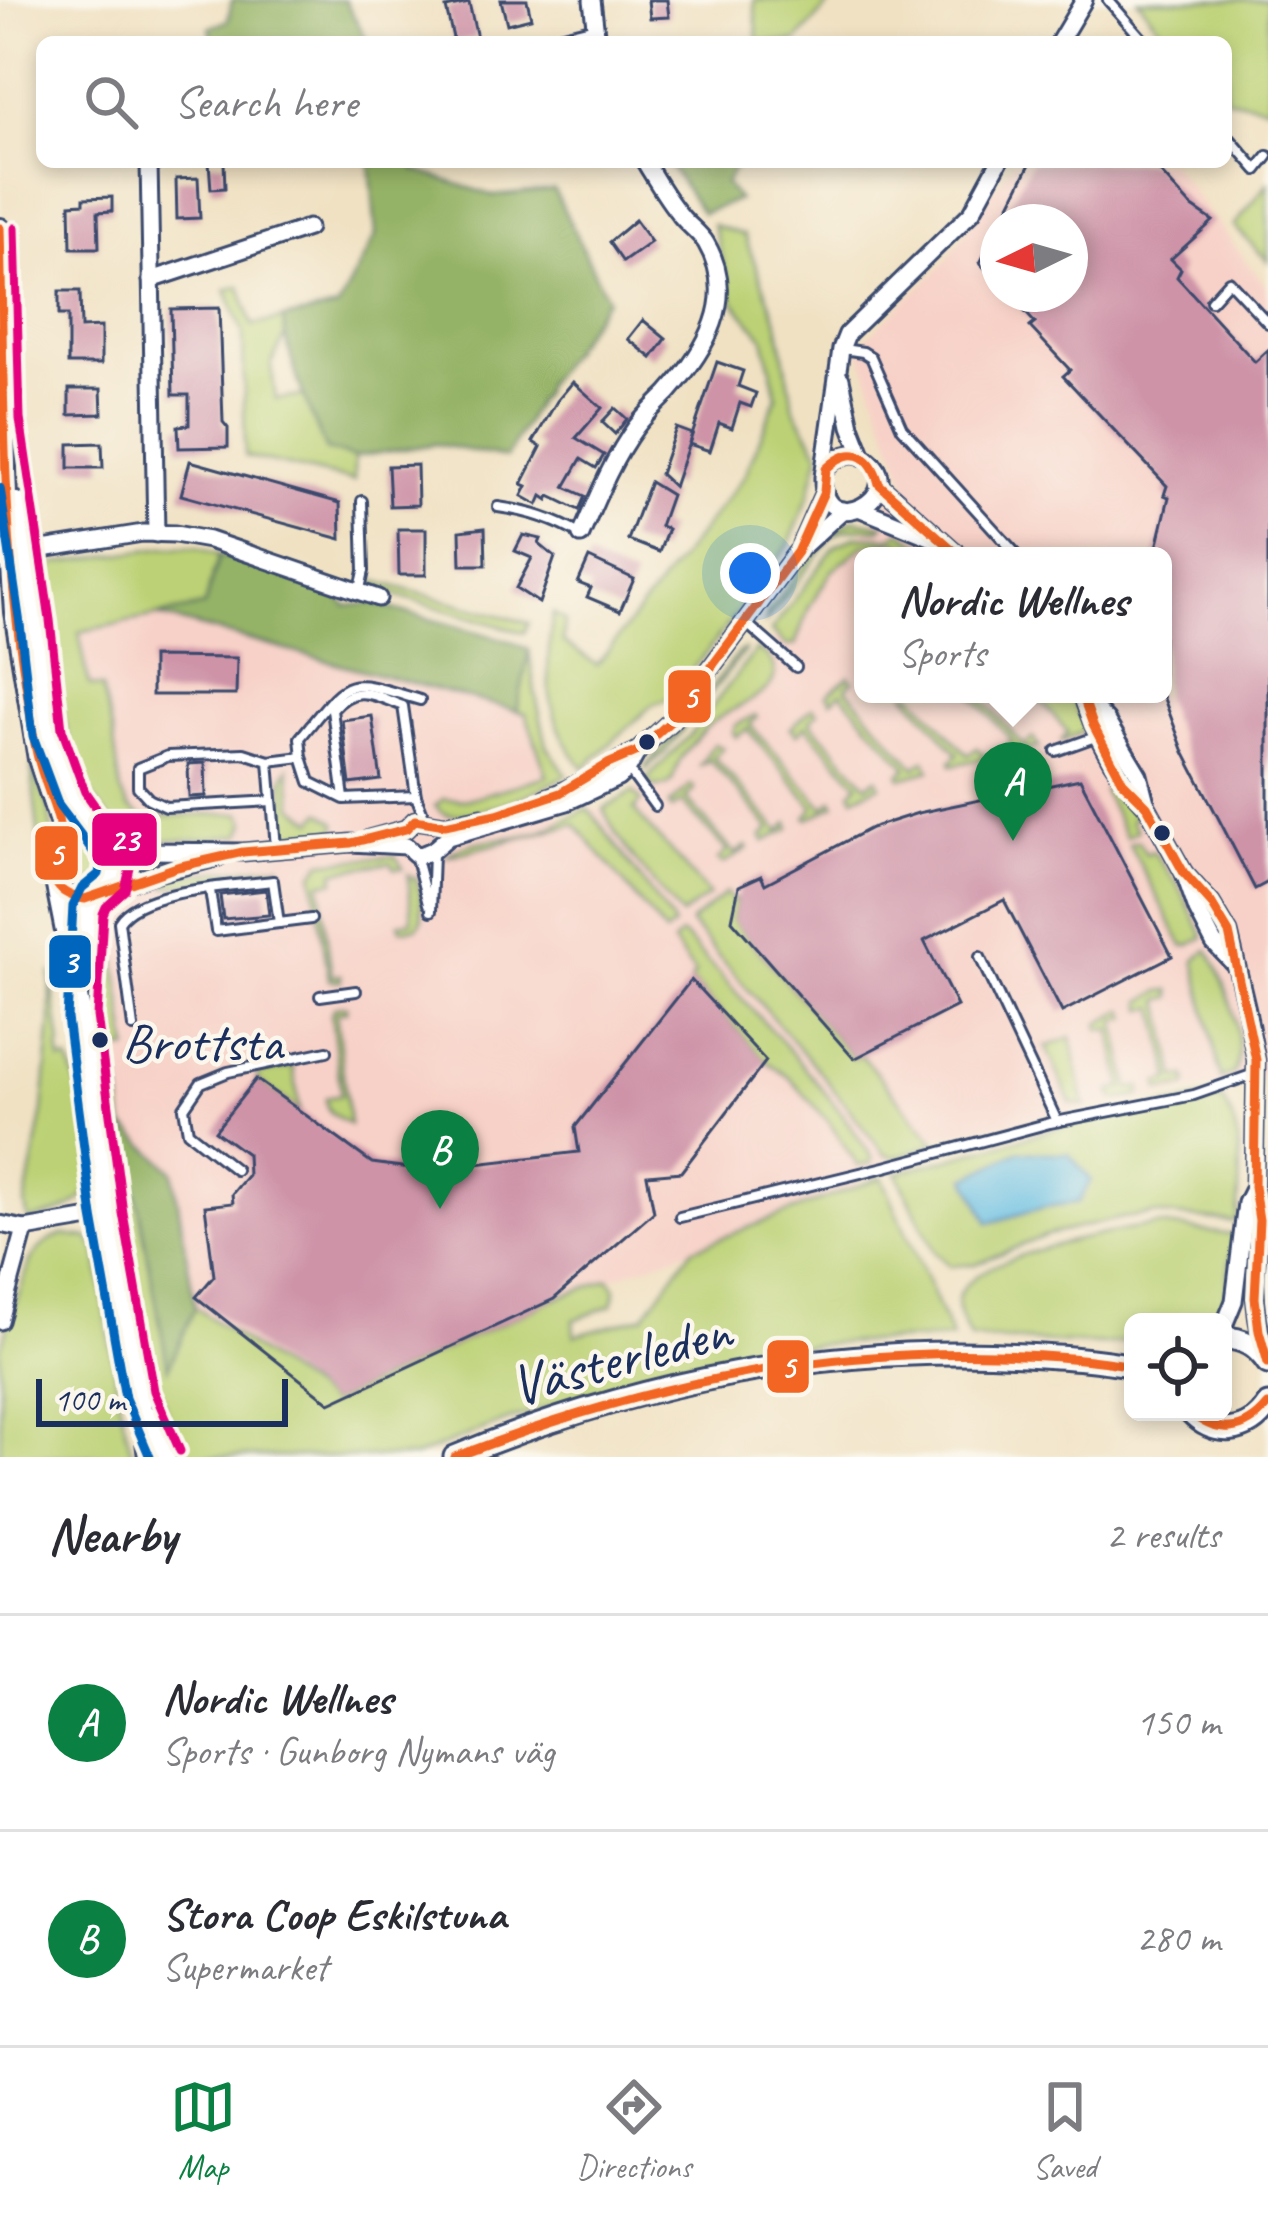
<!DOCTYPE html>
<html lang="en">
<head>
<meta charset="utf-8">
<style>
	:root { --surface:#fff; --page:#f2f2f3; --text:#2b2b33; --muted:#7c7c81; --line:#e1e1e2; --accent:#0b8043 }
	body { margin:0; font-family:Caveat,sans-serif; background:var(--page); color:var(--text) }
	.controls { position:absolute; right:36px; bottom:36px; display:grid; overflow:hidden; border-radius:18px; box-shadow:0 6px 18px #0003 }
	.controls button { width:108px; height:108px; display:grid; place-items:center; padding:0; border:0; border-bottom:3px solid var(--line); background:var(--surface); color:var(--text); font:60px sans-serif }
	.compass { position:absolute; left:980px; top:204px; width:108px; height:108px; border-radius:50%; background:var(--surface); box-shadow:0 6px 18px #0003; rotate:265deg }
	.scale { position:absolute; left:36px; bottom:30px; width:252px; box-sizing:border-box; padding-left:12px; border:6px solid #1b2f5e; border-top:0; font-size:33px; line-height:42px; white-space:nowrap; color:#1b2f5e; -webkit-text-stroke:9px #fbf7ec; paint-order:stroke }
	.you { position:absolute; left:750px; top:573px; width:42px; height:42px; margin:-30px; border:9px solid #fff; border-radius:50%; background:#1a73e8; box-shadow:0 0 0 18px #1a73e833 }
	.badge { display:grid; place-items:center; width:78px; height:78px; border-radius:50%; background:var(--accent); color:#fff; font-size:39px; font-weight:700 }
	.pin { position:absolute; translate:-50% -99px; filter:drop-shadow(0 3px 6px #0008) }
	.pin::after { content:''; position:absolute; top:63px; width:42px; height:36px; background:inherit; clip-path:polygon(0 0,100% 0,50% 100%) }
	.popup { position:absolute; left:854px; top:547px; width:318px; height:156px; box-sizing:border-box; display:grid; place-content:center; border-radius:18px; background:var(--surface); filter:drop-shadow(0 3px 9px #0005); font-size:39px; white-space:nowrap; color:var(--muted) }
	.popup b { font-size:45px; color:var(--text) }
	.popup::after { content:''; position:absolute; left:50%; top:100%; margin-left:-24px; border:24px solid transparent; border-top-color:var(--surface) }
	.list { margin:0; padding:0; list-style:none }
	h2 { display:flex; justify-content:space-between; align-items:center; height:156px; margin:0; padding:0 48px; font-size:51px }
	h2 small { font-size:39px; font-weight:400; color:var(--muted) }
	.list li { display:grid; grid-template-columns:78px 1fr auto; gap:36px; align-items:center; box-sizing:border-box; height:216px; padding:0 48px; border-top:3px solid var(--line) }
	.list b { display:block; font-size:45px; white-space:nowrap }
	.list p { margin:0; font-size:39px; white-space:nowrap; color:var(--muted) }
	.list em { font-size:39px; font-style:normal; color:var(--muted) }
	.icon { flex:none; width:66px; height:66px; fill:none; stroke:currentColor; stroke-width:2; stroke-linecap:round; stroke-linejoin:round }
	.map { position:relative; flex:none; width:1268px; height:1457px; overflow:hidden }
	.search { position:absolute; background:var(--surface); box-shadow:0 6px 18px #0003; left:36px; right:36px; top:36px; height:132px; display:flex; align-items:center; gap:30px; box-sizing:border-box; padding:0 42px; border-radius:18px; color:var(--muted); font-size:45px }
	.sheet { height:588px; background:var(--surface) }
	nav { display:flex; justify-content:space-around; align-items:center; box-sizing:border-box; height:168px; border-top:3px solid var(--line); background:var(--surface); font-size:33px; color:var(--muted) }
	nav a { display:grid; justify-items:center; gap:6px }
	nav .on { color:var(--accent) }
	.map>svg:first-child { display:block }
</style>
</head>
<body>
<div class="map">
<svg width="1268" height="1457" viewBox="0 0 1268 1457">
	<rect width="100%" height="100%" fill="#fbf7ec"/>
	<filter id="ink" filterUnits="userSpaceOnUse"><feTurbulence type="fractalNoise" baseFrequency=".00833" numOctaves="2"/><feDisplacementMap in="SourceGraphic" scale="24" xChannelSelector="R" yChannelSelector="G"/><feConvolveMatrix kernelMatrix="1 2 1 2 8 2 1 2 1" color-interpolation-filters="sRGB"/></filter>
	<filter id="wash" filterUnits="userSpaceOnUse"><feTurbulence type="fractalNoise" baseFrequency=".004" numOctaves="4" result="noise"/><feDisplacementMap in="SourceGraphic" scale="48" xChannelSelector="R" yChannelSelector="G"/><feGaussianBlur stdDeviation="2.7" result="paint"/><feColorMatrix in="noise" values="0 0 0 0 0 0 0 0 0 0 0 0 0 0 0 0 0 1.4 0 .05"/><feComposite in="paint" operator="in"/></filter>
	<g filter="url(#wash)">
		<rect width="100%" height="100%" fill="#f0e1c2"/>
		<path fill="#f7d1c7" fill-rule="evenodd" d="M1013 162H1169L1268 289V1077L916 1140 838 1196 554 1299 330 1403 195 1307 173 1171 124 1126 77 632 158 616 525 713 562 820 586 809 611 810 679 754 906 481 858 346 945 263ZM998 222H1070V294H998ZM863 556H1163V694H863Z"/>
		<g fill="#bcd175" stroke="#6c806a" stroke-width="3" fill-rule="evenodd">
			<polygon points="754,0 833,0 796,42 758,41"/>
			<polygon points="1138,0 1268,0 1268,106 1226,98 1226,42 1171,42"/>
			<polygon points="1268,183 1268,261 1234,226"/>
			<path d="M713 225 744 235 778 323 794 408 820 453 809 496 789 544 707 652 666 700 652 705 584 768C544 722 544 670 553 613L565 621 563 642 597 665 745 475 777 396 764 338 734 302Z"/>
			<polygon points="240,286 252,325 283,319 285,337 271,365 276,399 303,396 326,450 354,457 354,481 245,456 243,333 226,290"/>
			<path d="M855 520 884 525 880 529C862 528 847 526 832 537L766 622 767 614C790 585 820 532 855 520Z"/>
			<polygon points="900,531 942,556 911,556 898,541 864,545 832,571 809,607 795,645 787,646 771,631 835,546 856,536 892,538"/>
			<path d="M164 547H197L219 555 204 606 79 632 89 685 102 688 113 734 121 792 129 808 143 817 241 813 246 822 241 835C206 837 163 847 130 832 58 799 54 650 46 582L54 564Z"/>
			<polygon points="371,580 529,623 524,633 371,588"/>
			<polygon points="746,649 666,751 646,769 646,766 675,734 739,652"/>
			<path d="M529 650 535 692 547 746 567 775C540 791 483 815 452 815 442 815 442 813 435 806L443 799 465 800 547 776 526 714 517 711Z"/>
			<path d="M756 650C773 656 781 674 768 688 755 703 721 711 703 731 694 741 685 751 679 762 679 763 672 780 672 781 666 788 662 786 654 787L647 779 690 735Z"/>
			<polygon points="849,676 853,681 846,688 915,767 925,760 930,770 901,778 899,775 907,767 841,693 831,701 827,695"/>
			<polygon points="906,694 913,694 968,755 977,748 984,755 982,759 952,765 951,761 958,754"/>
			<polygon points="971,694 978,694 1024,746 1033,738 1039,747 1006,754 1003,750 1012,741"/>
			<polygon points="1034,694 1068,694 1087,729 1060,743 1068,732"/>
			<polygon points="813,707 818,712 810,721 867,785 877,778 880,785 854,797 851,792 858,784 806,726 797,734 791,728"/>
			<polygon points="755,715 757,717 750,725 824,807 833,800 835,805 809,819 806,817 814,807 747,729 736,737 733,733 735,726"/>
			<polygon points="714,744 723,748 714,757 779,831 789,823 790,829 765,841 762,837 770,829 710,760 699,766"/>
			<polygon points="31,765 49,809 52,834 41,860"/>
			<polygon points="289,768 294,806 314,821 321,812 337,822 336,830 289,834 286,829 283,778"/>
			<polygon points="1118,782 1135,817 1131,820 1137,831 1126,837 1104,793 1104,790"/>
			<polygon points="691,785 695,789 686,798 735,854 746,846 748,849 723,864 718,860 727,851 682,802 672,809 669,805"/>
			<path d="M633 792 642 801 634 810 709 895 681 916C658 887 616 843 604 809Z"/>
			<path d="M586 809 590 810 672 922 673 926 665 933 575 824 445 857C466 839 501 840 526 835 548 831 566 819 586 809Z"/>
			<polygon points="1138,841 1146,854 1153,851 1179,886 1204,937 1191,945 1183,946 1129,844"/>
			<circle cx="84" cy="865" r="19"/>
			<polygon points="395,856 403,868 395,869 391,863 334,871 335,881 320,883 332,976 341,975 341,981 329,980 313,874 322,862"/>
			<polygon points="280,865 281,873 166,887 166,882 170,878 181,875"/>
			<polygon points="408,873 410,878 416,878 421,897 422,920 417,927 401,929 399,923 412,920"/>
			<polygon points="726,893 732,901 736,900 732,920 854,1059 861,1055 936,1143 897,1157 885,1155 820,1072 690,923"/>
			<path d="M680 935 686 938C750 1009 822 1078 873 1159L871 1164 858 1166 828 1121 790 1078 766 1061 691 980 695 974 673 943Z"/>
			<polygon points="113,938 129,1049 121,1050 112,1046 115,1045 114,1034 108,1034 98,948 103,939"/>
			<path d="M1208 950C1225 974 1249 1048 1233 1074L1221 1079 1195 960Z"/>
			<path d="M51 971 61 1046 59 1047 61 1061H69C79 1085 101 1171 87 1192 76 1210 47 1217 28 1220L25 1205 43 1110 51 1022Z"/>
			<polygon points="1171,990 1172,997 1161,1000 1176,1078 1187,1077 1188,1083 1186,1087 1160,1090 1159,1083 1171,1079 1156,1008 1144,1009 1143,1001 1161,991"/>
			<path d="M346 1006V1011L336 1013 349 1124C337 1117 325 1113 326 1098L341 1095 331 1013 335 1007Z"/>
			<polygon points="1125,1010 1128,1018 1116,1021 1129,1088 1141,1087 1142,1093 1139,1096 1117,1100 1113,1098 1111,1091 1123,1088 1111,1029 1100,1030 1099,1024"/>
			<polygon points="1071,1037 1083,1097 1085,1106 1071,1103 1046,1047"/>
			<polygon points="293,1067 300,1111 256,1079 260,1073"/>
			<polygon points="119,1077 124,1126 169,1367 195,1307 330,1403 554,1299 609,1279 616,1289 612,1305 574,1320 575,1335 644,1316 692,1249 882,1177 952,1339 831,1343 721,1359 638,1378 506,1421 414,1457 181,1457 154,1375 113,1150 110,1079"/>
			<path d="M1211 1097 1224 1101C1245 1137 1240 1179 1237 1220L1232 1222 1154 1214 1122 1218 1047 1235 975 1264 950 1266 935 1252 897 1173 1075 1123ZM967 1178 1079 1202 1044 1207 989 1223Z"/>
			<path d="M1158 1225 1233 1235 1225 1304 1211 1322H1133V1341L1105 1345 970 1339C965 1326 953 1308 959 1295 975 1254 1116 1231 1158 1225Z"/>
			<path d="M63 1235 88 1238 96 1249 120 1405 133 1457H0V1348L30 1262C38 1248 47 1240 63 1235Z"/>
		</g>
		<g fill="#95b366" stroke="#587162" stroke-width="3">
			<polygon points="232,0 345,0 368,42 213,42 210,28 228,20"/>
			<path d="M370 162H414L415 170 494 196 554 190 607 298 547 383 506 458 436 444 354 457 326 450C308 408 289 365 283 319L338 308 376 235Z"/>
			<polygon points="667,162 737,162 725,184 738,200 702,213"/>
			<path d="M219 555C254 565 324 576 346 606L371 603 510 641 529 650 517 711 158 616 204 606Z"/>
			<polygon points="124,1126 173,1171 195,1307 168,1369"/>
		</g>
		<polygon fill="#65bde2" stroke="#4076a0" stroke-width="3" points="1020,1151 1069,1154 1091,1180 1079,1202 1044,1207 989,1223 967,1178"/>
		<g id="blocks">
			<g fill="#ce93a7">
				<polygon points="501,0 527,0 531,18 507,24"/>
				<polygon points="648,0 667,0 669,17 650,18"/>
				<polygon points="469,3 477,38 454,42 446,8"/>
				<polygon points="209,162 224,162 225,188 211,189"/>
				<polygon points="1031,162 1151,162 1191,206 1213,221 1171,259 1181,269 1177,277 1255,362 1268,350 1268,882 1255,889 1184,752 1163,696 1163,556 1155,556 1169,497 1164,495 1167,486 1063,376 1070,370 1030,327 1035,323 1009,294 1070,294 1070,222 1001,222"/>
				<polygon points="198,178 200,218 177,219 176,179"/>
				<polygon points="112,197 112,211 98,212 99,248 71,248 70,204 84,203 84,198"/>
				<polygon points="635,220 651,242 623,262 609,242"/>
				<polygon points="998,228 998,283 980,263"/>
				<polygon points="59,291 80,291 81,328 101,327 101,364 68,364 68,315 59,315"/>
				<polygon points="219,308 223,422 228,428 228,447 179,448 178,426 189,425 189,395 173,395 171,309"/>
				<polygon points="643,320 666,339 652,358 628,339"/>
				<polygon points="717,362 743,371 738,386 756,393 751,407 740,403 732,428 719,423 710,451 689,444"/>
				<polygon points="573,382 602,408 576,438 604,455 596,468 581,459 565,487 585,496 579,510 550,496 548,500 542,496 538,505 522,496 527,486 522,484 541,447 533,442 557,401"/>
				<polygon points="69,389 101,389 102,414 69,415"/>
				<polygon points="615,408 627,419 615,434 602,422"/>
				<polygon points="676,428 692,434 674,487 660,474"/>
				<polygon points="102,443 103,468 69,468 69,444"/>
				<polygon points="190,461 340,503 341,539 181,495"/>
				<polygon points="417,465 418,505 390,506 388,466"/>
				<polygon points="650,482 671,495 660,526 668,529 659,552 628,540"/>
				<polygon points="485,528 486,565 461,565 460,531"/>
				<polygon points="398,529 426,529 426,575 399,575"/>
				<polygon points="523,535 541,539 539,544 555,557 539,603 516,588 532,558 515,551"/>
				<polygon points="589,558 634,579 620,611 587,597 591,588 578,583"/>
				<polygon points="152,657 237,658 236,695 152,695"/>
				<polygon points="372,716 381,780 350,784 342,720"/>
				<polygon points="205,763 206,796 189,797 188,764"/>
				<polygon points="1080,779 1172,956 1062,1012 1004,900 924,941 957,1006 854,1059 732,920 739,886 761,876 765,884 871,828 918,813"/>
				<polygon points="266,890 269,915 223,919 220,895"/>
				<polygon points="691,980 766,1061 681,1172 647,1175 654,1212 554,1299 330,1403 196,1297 214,1276 205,1206 233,1203 232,1194 248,1175 247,1154 215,1131 256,1079 372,1163 424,1170 579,1152 575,1127"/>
			</g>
		</g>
	</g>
	<g filter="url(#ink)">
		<use href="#blocks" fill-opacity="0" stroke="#3b4a6d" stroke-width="3"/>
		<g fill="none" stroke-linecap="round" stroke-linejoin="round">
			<g stroke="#3b4a6d" stroke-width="14">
				<g id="service">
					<polyline points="1108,0 1145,42"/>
					<polyline points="1226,134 1257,170 1268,156"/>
					<polyline points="1211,301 1229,281 1268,323"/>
					<polyline points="843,349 863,352 871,357 902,428 1018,556"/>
					<path d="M498 507C528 511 556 520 581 535"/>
					<polyline points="360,589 364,571 362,501"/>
					<polyline points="746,623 796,667"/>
					<polyline points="1056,751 1098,736"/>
					<polyline points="269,761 244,753 168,756 138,768 138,787 149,799 166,807 272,801"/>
					<polyline points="628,769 655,806"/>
					<path d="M416 796 344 799 310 782 302 757 300 738C352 675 341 677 420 700"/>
					<path d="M344 798 332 710C356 682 373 695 403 706L416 796 425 819"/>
					<polyline points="276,848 269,761 302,757"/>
					<polyline points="415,855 428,904"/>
					<polyline points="210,890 216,931 279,923"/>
					<polyline points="431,911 433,853"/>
					<polyline points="980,957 1057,1121"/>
					<polyline points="320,996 356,991"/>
					<path d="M133 1027 119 922C139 889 235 886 273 881L279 923 311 919"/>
					<polyline points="236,1170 188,1132 184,1108 201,1083 228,1072 327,1051"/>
					<polyline points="680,1217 885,1167 1050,1123 1194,1095 1254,1074"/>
				</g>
			</g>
			<g stroke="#3b4a6d" stroke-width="21">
				<g id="minor">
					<polyline points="592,0 597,42"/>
					<polyline points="549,42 594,31"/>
					<polyline points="1059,42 1084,0"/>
					<polyline points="149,162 156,534"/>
					<polyline points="151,280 308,228"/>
					<polyline points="841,379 851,426 863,457"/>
					<path d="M826 469C836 456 854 448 869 460 911 494 821 545 823 477L841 349 847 334 972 212 999 162"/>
					<polyline points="879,484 960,556"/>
					<polyline points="861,509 940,541"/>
					<path d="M581 535C597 498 612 460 636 427 645 415 657 404 668 393 705 351 739 299 706 243 700 233 688 225 681 216 667 200 656 180 645 162"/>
					<polyline points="801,544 824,492"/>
					<polyline points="0,561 24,552 143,533 175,534 209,540 378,598"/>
					<polyline points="1082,694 1106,720 1139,775 1147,806 1184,873 1197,910 1214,943 1234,964"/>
					<path d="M1085 703C1098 741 1117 776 1145 804"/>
					<path d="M545 798C579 787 606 765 638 751"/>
					<polyline points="369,839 406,829 415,820 445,825 482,817"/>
					<polyline points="110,846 146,851 243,852 351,843 406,846 415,854 421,855 433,850 448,837 567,802 618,778 628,769 638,751 672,720 797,552 843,510"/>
					<path d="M1184 873 1211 903 1229 933 1247 1010 1256 1060 1254 1187C1263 1216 1257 1245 1255 1275 1254 1302 1258 1328 1265 1354"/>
					<polyline points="107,890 150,875 219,857"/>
					<polyline points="0,1224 25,1229 108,1215"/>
					<polyline points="0,1321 25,1229"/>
					<polyline points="1223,1328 1234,1301 1246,1203 1254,1187"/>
				</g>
			</g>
			<g stroke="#3b4a6d" stroke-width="24">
				<g id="tertiary">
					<polyline points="0,228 7,507 14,612 38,759 60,825 58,847"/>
					<polyline points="17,502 35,622 47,732 58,767 72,799 98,836"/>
					<path d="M58 886C68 896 78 901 93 897 102 895 110 888 114 879 133 837 62 809 52 866L82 1017 108 1215 140 1395 148 1457"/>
					<path d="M83 983C84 954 81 923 94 897"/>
					<polyline points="149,1416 166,1457"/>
				</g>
			</g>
			<g stroke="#3b4a6d" stroke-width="27">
				<g id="secondary">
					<path d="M1223 1338C1243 1338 1257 1346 1268 1363"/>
					<path d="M1190 1412C1214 1438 1248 1435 1268 1405"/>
					<path d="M455 1457C635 1382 829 1344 1024 1355 1061 1357 1097 1359 1133 1366"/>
				</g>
			</g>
			<use href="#service" stroke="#fff" stroke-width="8"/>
			<use href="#minor" stroke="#fff" stroke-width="15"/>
			<use href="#tertiary" stroke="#fff" stroke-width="18"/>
			<use href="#secondary" stroke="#fff" stroke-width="21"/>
			<g stroke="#fbf7ec" stroke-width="18">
				<g id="bus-1">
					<path d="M0 228C4 381 1 534 26 685 30 709 32 734 38 758 43 778 52 798 58 819 66 850 31 891 85 899L177 867 243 852 351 843 406 829 415 820 445 825 497 814 560 793 608 764 638 751 672 720 797 552 824 492 826 469C850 445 871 452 879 484L960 556"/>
					<polyline points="1082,694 1093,725 1123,782 1147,806 1184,873 1211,903 1229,933 1256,1060 1254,1187 1259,1220 1255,1298 1259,1331 1268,1363"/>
					<path d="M1190 1412C1217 1436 1245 1433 1268 1405"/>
					<path d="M455 1457C631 1389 805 1349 995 1354 1041 1355 1087 1358 1133 1366"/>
				</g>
			</g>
			<g stroke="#fbf7ec" stroke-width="18">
				<polyline id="bus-2" points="0,488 20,624 33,736 59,806 101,862 99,874 82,888 73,906 67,1018 93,1217 125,1398 150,1457"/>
			</g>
			<g stroke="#fbf7ec" stroke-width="18">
				<polyline id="bus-3" points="15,228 20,419 50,620 62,729 85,792 109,826 125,840 132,859 125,890 106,907 103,914 97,1016 123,1213 154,1391 180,1451"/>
			</g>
			<use href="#bus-1" stroke="#f26522" stroke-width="9"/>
			<use href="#bus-2" stroke="#0065bd" stroke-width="9"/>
			<use href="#bus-3" stroke="#e5007d" stroke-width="9"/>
		</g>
	</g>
	<g fill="#1b2f5e" stroke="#fbf7ec" stroke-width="4.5">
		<circle cx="647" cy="742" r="10"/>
		<circle cx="1162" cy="833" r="10"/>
		<circle cx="100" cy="1040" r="10"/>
	</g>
	<g text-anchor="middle" stroke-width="9" stroke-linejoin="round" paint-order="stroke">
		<g font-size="54" fill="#1b2f5e" stroke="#fbf7ec" text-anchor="start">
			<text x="122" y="1060">Brottsta</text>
		</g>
		<g font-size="57" fill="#1b2f5e" stroke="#fbf7ec">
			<text transform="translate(620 1357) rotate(-15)" y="20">Västerleden</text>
		</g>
	</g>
	<g stroke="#fbf7ec" stroke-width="4.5">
		<rect x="666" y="668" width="47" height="57" rx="12" fill="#f26522"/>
		<rect x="90" y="811" width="69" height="57" rx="12" fill="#e5007d"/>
		<rect x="33" y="824" width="47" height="58" rx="12" fill="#f26522"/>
		<rect x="47" y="933" width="46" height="57" rx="12" fill="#0065bd"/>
		<rect x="765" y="1338" width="46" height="57" rx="12" fill="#f26522"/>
	</g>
	<g font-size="33" text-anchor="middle" font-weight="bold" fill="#fff">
		<text x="690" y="708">5</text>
		<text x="124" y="851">23</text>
		<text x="56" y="865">5</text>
		<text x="70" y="973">3</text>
		<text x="788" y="1378">5</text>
	</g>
</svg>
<div class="controls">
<button><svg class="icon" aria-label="locate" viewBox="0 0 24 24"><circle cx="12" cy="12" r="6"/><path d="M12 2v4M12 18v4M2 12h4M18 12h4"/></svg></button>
</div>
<svg class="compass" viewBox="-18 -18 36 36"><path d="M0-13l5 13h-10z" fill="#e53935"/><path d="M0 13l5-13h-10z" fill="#7c7c81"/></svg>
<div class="scale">100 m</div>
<div class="you"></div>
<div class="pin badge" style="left:1013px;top:841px">A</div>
<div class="popup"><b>Nordic Wellnes</b>Sports</div>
<div class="pin badge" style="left:440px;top:1209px">B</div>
<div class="search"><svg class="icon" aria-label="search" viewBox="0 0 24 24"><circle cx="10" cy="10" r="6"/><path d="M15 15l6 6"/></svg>Search here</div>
</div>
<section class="sheet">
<h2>Nearby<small>2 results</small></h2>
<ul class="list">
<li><span class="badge">A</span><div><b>Nordic Wellnes</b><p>Sports · Gunborg Nymans väg</p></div><em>150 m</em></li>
<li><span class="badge">B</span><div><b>Stora Coop Eskilstuna</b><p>Supermarket</p></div><em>280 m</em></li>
</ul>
</section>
<nav>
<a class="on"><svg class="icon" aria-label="map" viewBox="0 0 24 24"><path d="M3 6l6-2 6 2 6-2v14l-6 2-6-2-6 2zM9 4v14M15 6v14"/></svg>Map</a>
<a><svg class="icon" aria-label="directions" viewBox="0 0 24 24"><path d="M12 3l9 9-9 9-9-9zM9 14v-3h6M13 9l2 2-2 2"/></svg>Directions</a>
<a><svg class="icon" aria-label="saved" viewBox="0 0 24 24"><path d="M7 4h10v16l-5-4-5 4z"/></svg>Saved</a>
</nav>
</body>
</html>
